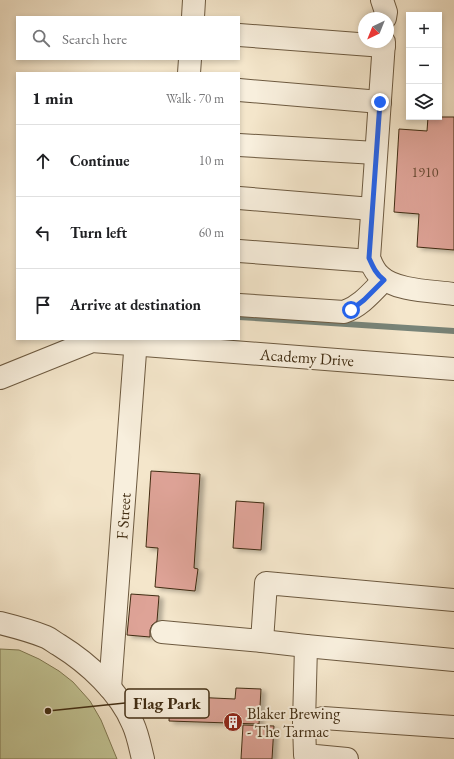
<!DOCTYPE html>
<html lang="en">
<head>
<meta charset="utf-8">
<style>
	:root { --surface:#fff; --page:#f6f6f6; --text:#202124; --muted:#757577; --line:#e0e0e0 }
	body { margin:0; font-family:"EB Garamond",serif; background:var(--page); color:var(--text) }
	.controls { position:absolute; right:12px; top:12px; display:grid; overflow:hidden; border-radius:0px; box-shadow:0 2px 6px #0003 }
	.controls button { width:36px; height:36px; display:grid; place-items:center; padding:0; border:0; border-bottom:1px solid var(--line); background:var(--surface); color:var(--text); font:20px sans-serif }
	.compass { position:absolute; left:358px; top:12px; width:36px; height:36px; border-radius:50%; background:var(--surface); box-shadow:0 2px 6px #0003; rotate:223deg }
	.stop { position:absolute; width:12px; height:12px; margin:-9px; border:3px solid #2563eb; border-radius:50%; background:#fff }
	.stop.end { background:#2563eb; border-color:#fff; box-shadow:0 1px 4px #0008 }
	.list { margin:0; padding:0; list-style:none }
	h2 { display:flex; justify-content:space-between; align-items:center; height:52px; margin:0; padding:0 16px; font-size:17px }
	h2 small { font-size:13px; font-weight:400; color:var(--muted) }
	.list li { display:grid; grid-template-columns:26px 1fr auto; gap:12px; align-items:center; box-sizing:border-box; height:72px; padding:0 16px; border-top:1px solid var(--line) }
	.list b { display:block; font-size:15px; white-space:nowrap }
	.list em { font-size:13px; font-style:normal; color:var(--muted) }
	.icon { flex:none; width:22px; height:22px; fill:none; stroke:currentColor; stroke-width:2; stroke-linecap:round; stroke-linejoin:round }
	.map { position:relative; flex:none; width:454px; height:759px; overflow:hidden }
	.search { position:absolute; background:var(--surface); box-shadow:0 2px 6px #0003; left:16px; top:16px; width:224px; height:44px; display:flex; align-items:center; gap:10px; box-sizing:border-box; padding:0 14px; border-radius:0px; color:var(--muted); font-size:15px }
	.panel { position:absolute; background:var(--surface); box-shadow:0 2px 6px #0003; left:16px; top:72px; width:224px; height:268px; border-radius:0px }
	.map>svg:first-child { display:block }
</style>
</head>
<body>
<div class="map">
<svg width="454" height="759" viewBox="0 0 454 759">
	<defs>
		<filter id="shadow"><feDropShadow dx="4.5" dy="2.5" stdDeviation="2" flood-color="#0004"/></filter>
	</defs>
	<rect width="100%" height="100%" fill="#f4e6cb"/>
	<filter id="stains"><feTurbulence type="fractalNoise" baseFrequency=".005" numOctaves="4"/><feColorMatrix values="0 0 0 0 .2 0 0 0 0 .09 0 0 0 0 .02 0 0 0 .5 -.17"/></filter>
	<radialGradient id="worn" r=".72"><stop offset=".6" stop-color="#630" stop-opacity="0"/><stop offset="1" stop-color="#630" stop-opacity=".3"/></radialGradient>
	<polygon fill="#c1c393" stroke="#807852" points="0,649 19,650 39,659 59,671 73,682 90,701 101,720 117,759 0,759"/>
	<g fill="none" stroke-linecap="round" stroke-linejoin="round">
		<polyline stroke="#788479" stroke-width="6" points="239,317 454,331"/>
	</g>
	<g fill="#dea397" stroke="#402c12" filter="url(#shadow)">
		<polygon points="428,117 454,117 454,250 417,247 419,214 394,212 399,129 427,131"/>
		<polygon points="151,471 200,474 194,568 198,569 195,591 155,587 158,548 146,547"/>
		<polygon points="236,501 264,503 261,550 233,548"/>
		<polygon points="131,594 159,596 157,621 152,625 150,630 150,637 127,635"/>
		<polygon points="236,688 261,689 259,724 169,721 170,696 235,699"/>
		<polygon points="243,725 274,726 272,759 241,759"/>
	</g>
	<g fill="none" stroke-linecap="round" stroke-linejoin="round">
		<g stroke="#6d5a40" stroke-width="24">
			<g id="minor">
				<polyline points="382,0 386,12 385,18"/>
				<polyline points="193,17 194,0"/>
				<polyline points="239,35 384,46"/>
				<path d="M384 42 369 258C372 265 374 271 380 276 395 291 433 291 454 294"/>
				<polyline points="189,73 190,59"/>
				<polyline points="239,90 380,102"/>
				<polyline points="239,145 376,153"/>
				<polyline points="239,198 372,209"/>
				<polyline points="239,251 370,261"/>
				<path d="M239 305 344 312C361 306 372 292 384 280"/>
				<polyline points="0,378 92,341 454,369"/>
				<path d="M0 623C16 627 31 631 46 637 51 639 55 643 59 645 88 663 120 692 133 724 138 735 140 747 143 759"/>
				<polyline points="162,632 262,641 266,583 454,600"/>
				<polyline points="262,641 306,646 454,660"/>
				<polyline points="110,688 136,339"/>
				<polyline points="304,723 306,646"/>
				<polyline points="347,759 305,755 304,723 323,718 454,727"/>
			</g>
		</g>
		<use href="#minor" stroke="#f8efdd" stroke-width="22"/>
	</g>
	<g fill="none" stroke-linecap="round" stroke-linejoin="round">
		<path stroke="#2563eb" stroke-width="5" d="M351 310 364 300 384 280C376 274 373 267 369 258L380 102"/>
	</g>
	<defs>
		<g id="building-disc" transform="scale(1)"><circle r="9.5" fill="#8f2418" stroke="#f8efdd"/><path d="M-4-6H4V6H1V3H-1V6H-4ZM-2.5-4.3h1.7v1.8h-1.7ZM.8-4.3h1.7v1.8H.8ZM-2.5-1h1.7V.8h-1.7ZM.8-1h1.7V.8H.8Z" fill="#fff"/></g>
	</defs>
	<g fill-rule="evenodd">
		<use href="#building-disc" x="233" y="722"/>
	</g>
	<g text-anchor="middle" stroke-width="4" stroke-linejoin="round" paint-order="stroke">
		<g font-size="14" fill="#684a33">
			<text x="425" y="177">1910</text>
		</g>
		<g font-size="16" fill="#402c12" stroke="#f8efdd">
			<text transform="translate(307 357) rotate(4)" y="6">Academy Drive</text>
			<text transform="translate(123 516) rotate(-86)" y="6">F Street</text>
		</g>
		<g font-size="16" fill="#402c12" stroke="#f8efdd" text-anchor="start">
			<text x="247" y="719">Blaker Brewing<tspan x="247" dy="18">- The Tarmac</tspan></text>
		</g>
	</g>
	<path fill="none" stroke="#402c12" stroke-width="1.5" d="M48 711L125 703"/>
	<circle fill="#402c12" stroke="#f8efdd" stroke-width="1.5" cx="48" cy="711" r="4"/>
	<rect fill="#f8efdd" stroke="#402c12" stroke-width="1.5" x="125" y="689" width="84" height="29" rx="4"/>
	<g font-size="17" text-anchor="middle" font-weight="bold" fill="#402c12">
		<text x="167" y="709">Flag Park</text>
	</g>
	<rect width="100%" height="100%" filter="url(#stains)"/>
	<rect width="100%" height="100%" fill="url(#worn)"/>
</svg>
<div class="controls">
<button>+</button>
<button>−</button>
<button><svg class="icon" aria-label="layers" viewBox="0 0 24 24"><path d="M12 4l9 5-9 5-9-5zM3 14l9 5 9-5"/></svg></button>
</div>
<svg class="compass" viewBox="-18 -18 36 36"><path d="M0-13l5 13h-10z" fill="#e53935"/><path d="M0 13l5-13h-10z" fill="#757577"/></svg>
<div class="stop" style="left:351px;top:310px"></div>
<div class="stop end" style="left:380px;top:102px"></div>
<div class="search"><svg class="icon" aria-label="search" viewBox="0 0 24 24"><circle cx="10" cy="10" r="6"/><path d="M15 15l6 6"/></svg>Search here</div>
<section class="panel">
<h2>1 min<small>Walk · 70 m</small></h2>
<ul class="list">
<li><svg class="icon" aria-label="ahead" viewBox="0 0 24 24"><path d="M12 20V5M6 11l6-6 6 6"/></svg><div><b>Continue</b></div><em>10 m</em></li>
<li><svg class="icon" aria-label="left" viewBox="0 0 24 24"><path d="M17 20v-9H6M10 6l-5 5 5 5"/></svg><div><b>Turn left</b></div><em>60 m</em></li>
<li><svg class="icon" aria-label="arrive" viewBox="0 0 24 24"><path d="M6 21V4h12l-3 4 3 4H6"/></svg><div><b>Arrive at destination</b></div></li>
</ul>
</section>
</div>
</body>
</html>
